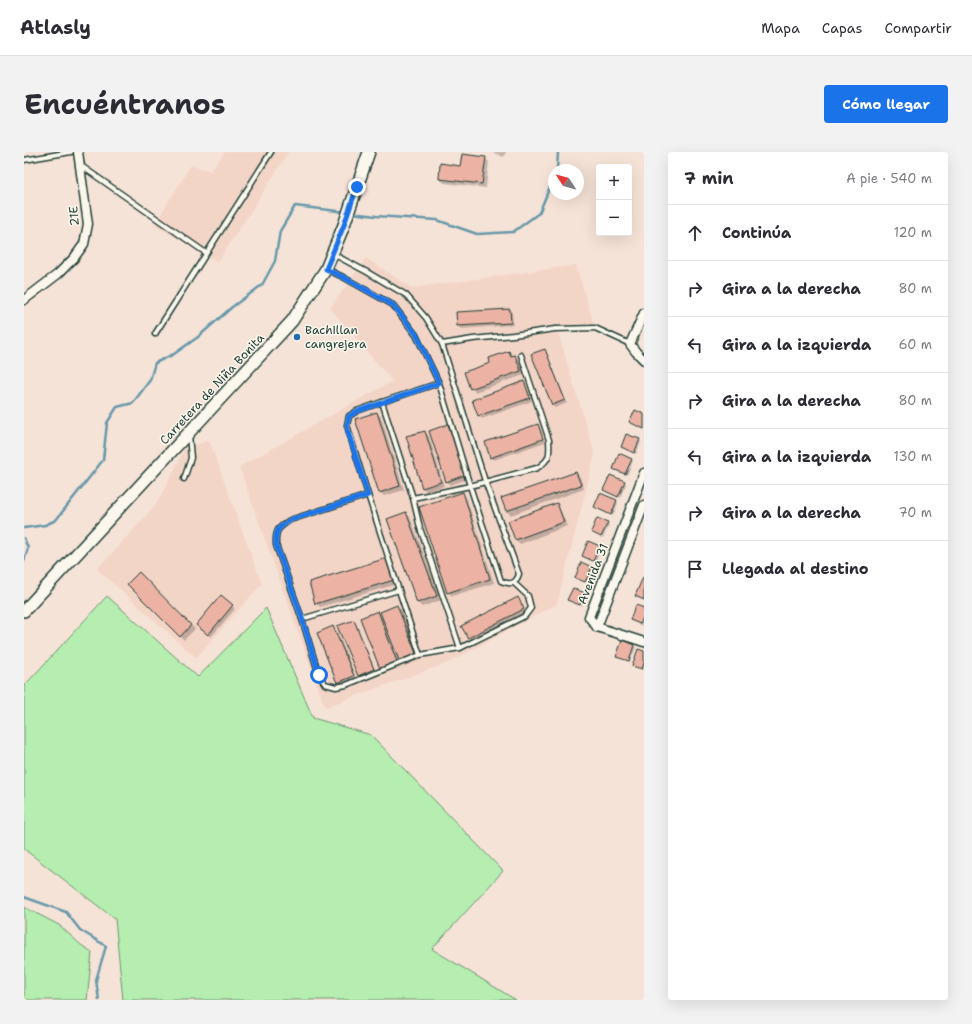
<!DOCTYPE html>
<html lang="es">
<head>
<meta charset="utf-8">
<style>
	:root { --surface:#fff; --page:#f2f2f3; --text:#2b2b33; --muted:#7c7c81; --line:#e1e1e2; --accent:#1a73e8 }
	body { margin:0; font-family:"Shantell Sans",sans-serif; background:var(--page); color:var(--text) }
	.controls { position:absolute; right:12px; top:12px; display:grid; overflow:hidden; border-radius:4px; box-shadow:0 4px 16px #0002 }
	.controls button { width:36px; height:36px; display:grid; place-items:center; padding:0; border:0; border-bottom:1px solid var(--line); background:var(--surface); color:var(--text); font:20px sans-serif }
	.compass { position:absolute; left:524px; top:12px; width:36px; height:36px; border-radius:50%; background:var(--surface); box-shadow:0 4px 16px #0002; rotate:306deg }
	.stop { position:absolute; width:12px; height:12px; margin:-9px; border:3px solid #1a73e8; border-radius:50%; background:#fff }
	.stop.end { background:#1a73e8; border-color:#fff; box-shadow:0 1px 4px #0008 }
	.list { margin:0; padding:0; list-style:none }
	h2 { display:flex; justify-content:space-between; align-items:center; height:52px; margin:0; padding:0 16px; font-size:17px }
	h2 small { font-size:13px; font-weight:400; color:var(--muted) }
	.list li { display:grid; grid-template-columns:26px 1fr auto; gap:12px; align-items:center; box-sizing:border-box; height:56px; padding:0 16px; border-top:1px solid var(--line) }
	.list b { display:block; font-size:15px; white-space:nowrap }
	.list em { font-size:13px; font-style:normal; color:var(--muted) }
	.icon { flex:none; width:22px; height:22px; fill:none; stroke:currentColor; stroke-width:2; stroke-linecap:round; stroke-linejoin:round }
	.map { position:relative; flex:none; width:620px; height:848px; overflow:hidden; border-radius:4px }
	header { display:flex; align-items:center; gap:24px; box-sizing:border-box; height:56px; padding:0 20px; background:var(--surface); border-bottom:1px solid var(--line) }
	header strong { font-size:19px }
	nav { display:flex; gap:22px; margin-inline-start:auto; font-size:14px }
	.intro { display:flex; align-items:center; justify-content:space-between; box-sizing:border-box; height:96px; padding:0 24px }
	h1 { margin:0; font-size:28px }
	.button { padding:10px 18px; border-radius:4px; background:var(--accent); color:#fff; font-size:14px; font-weight:700 }
	main { display:flex; gap:24px; padding:0 24px }
	aside { flex:1; background:var(--surface); border-radius:4px; box-shadow:0 4px 16px #0002 }
	.map>svg:first-child { display:block }
</style>
</head>
<body>
<header>
<strong>Atlasly</strong>
<nav><a>Mapa</a><a>Capas</a><a>Compartir</a></nav>
</header>
<div class="intro"><h1>Encuéntranos</h1><a class="button">Cómo llegar</a></div>
<main>
<div class="map">
<svg width="620" height="848" viewBox="0 0 620 848">
	<rect width="100%" height="100%" fill="#f6e3d7"/>
	<filter id="ink" filterUnits="userSpaceOnUse"><feTurbulence type="fractalNoise" baseFrequency=".025" numOctaves="2"/><feDisplacementMap in="SourceGraphic" scale="8" xChannelSelector="R" yChannelSelector="G"/><feConvolveMatrix kernelMatrix="1 2 1 2 8 2 1 2 1" color-interpolation-filters="sRGB"/></filter>
	<g filter="url(#ink)">
		<g fill="#f3d5c8">
			<polygon points="201,0 265,0 194,110 130,73 167,13 187,19"/>
			<polygon points="342,106 388,136 552,113 571,176 531,177 535,183 571,303 533,452 424,511 301,555 215,315 368,229 306,156"/>
			<polygon points="185,288 238,432 172,506 73,417 131,354 149,321 160,297"/>
		</g>
		<g fill="#b6edb0" stroke="#6a9572">
			<polygon points="83,444 174,525 242,456 289,566 347,583 479,719 408,797 492,848 99,848 91,767 0,697 0,534"/>
			<polygon points="0,755 35,773 57,793 68,800 63,848 0,848"/>
		</g>
		<g fill="#0003">
			<polygon points="468,0 482,0 480,5"/>
			<polygon points="461,6 465,10 462,36 420,31 416,27 437,15"/>
			<polygon points="486,158 488,160 489,173 437,177 434,174"/>
			<polygon points="520,198 523,201 543,251 531,256 528,253"/>
			<polygon points="485,200 495,208 500,223 451,240 447,236 468,212"/>
			<polygon points="500,230 502,233 508,249 458,267 455,264 450,249"/>
			<polygon points="353,261 357,265 380,338 360,344 356,340"/>
			<polygon points="424,273 428,277 444,327 426,333 422,329"/>
			<polygon points="514,273 516,276 521,290 470,308 467,306"/>
			<polygon points="401,280 405,284 420,334 403,340 399,336"/>
			<polygon points="615,288 617,290 612,302 598,295"/>
			<polygon points="607,308 609,309 603,323 590,317"/>
			<polygon points="552,321 556,325 560,337 487,363 482,359 478,346"/>
			<polygon points="600,330 602,332 596,346 580,338"/>
			<polygon points="438,341 442,345 470,431 428,444 424,440"/>
			<polygon points="592,349 594,351 589,364 571,355"/>
			<polygon points="532,353 536,357 543,374 496,392 492,388 486,370"/>
			<polygon points="382,361 386,365 417,448 398,455 394,451 364,368"/>
			<polygon points="583,371 585,373 579,386 568,380"/>
			<polygon points="575,395 577,397 571,410 559,404"/>
			<polygon points="363,407 373,432 296,455 292,451"/>
			<polygon points="567,415 569,417 563,431 552,425"/>
			<polygon points="115,422 171,477 160,488 105,432"/>
			<polygon points="560,442 562,444 558,454 545,448"/>
			<polygon points="197,444 211,457 187,485 176,476"/>
			<polygon points="494,446 502,460 447,488 444,485"/>
			<polygon points="373,454 377,458 396,508 381,514 374,508 376,514 361,521 357,517 353,461 359,466"/>
			<polygon points="620,457 620,469 618,474 607,468"/>
			<polygon points="329,469 332,472 352,520 338,526 335,524"/>
			<polygon points="309,475 313,479 333,528 318,534 314,530"/>
			<polygon points="599,490 612,495 606,510 594,505"/>
			<polygon points="620,500 620,518 610,514"/>
		</g>
		<g fill="none" stroke-linecap="round" stroke-linejoin="round">
			<g stroke="#6898aa" stroke-width="2.5">
				<polyline points="533,18 534,0"/>
				<polyline points="327,61 352,64 413,68 453,82 489,80 515,61 530,25"/>
				<polyline points="0,376 21,373 32,368 79,308 83,271 93,255 109,251 126,228 131,211 150,202 174,185 208,155 238,133 251,109 256,79 271,54 322,60"/>
				<polyline points="0,386 4,396 0,409"/>
				<polyline points="0,745 42,760 56,778 82,794 72,828 75,848"/>
			</g>
		</g>
		<g fill="#ecb3a5" stroke="#1f3d34">
			<polygon points="438,2 462,5 458,32 415,27 416,11 436,14"/>
			<polygon points="486,157 487,171 433,174 432,160"/>
			<polygon points="521,197 541,248 528,253 507,202"/>
			<polygon points="485,199 487,204 491,203 497,219 446,237 440,220 466,211 465,206"/>
			<polygon points="500,229 506,246 454,264 448,248"/>
			<polygon points="611,258 620,262 620,277 605,270"/>
			<polygon points="353,260 376,334 355,341 331,267"/>
			<polygon points="424,272 441,323 422,330 405,279"/>
			<polygon points="514,272 519,287 466,306 461,290"/>
			<polygon points="401,279 417,330 398,336 382,284"/>
			<polygon points="602,282 616,287 610,301 597,295"/>
			<polygon points="595,301 608,307 601,322 589,317"/>
			<polygon points="552,320 557,333 482,359 477,346"/>
			<polygon points="586,323 601,329 594,345 579,338"/>
			<polygon points="439,340 466,427 423,441 395,355"/>
			<polygon points="576,341 593,348 587,363 570,355"/>
			<polygon points="533,351 540,370 491,388 484,369"/>
			<polygon points="382,360 413,444 393,451 363,367"/>
			<polygon points="573,366 584,370 577,385 567,380"/>
			<polygon points="564,389 576,394 569,409 558,404"/>
			<polygon points="363,406 370,428 291,452 285,430"/>
			<polygon points="557,410 568,415 561,430 551,426"/>
			<polygon points="115,420 167,473 156,485 103,432"/>
			<polygon points="619,425 620,426 620,448 611,444"/>
			<polygon points="549,436 561,441 556,453 543,448"/>
			<polygon points="197,443 209,453 184,483 172,473"/>
			<polygon points="494,445 500,457 444,486 437,474"/>
			<polygon points="373,453 393,504 376,511 356,460"/>
			<polygon points="612,453 620,456 620,464 616,472 606,468"/>
			<polygon points="354,459 373,510 356,517 336,466"/>
			<polygon points="330,468 350,517 334,524 313,474"/>
			<polygon points="309,474 330,524 313,531 293,481"/>
			<polygon points="598,488 610,493 605,509 592,505"/>
			<polygon points="614,497 620,499 620,511 618,517 608,514"/>
		</g>
		<g fill="none" stroke-linecap="round" stroke-linejoin="round">
			<g stroke="#1f3d34" stroke-width="7">
				<g id="service">
					<polyline points="0,8 47,0"/>
					<polyline points="56,13 182,101"/>
					<path d="M302 117 319 125 369 153 392 183 415 231 446 334 477 429C486 433 492 432 495 422L461 329 418 192 402 166 382 143 343 120 309 102"/>
					<polyline points="131,182 247,0"/>
					<polyline points="418,192 449,187 489,183 531,177 571,176 606,192"/>
					<polyline points="358,250 415,231"/>
					<polyline points="160,327 167,306 165,283"/>
					<path d="M344 343 266 368C254 376 251 378 252 393L278 467 295 523 301 532 312 535 322 533 396 503 436 496 501 464 507 456 504 444 490 431"/>
					<path d="M389 346 446 334 513 316C526 308 526 303 525 288L497 203"/>
					<polyline points="278,467 375,438"/>
					<polyline points="396,503 344,343 323,273 325,264 333,259 358,250 389,346 396,376 436,496"/>
				</g>
			</g>
			<g stroke="#1f3d34" stroke-width="11">
				<g id="minor">
					<polyline points="0,148 34,122 50,106 60,92 64,72 54,0"/>
					<polyline points="620,161 606,192 612,200 620,208"/>
					<polyline points="573,475 565,465 620,321"/>
					<polyline points="573,475 620,353"/>
					<polyline points="573,475 620,490"/>
				</g>
			</g>
			<g stroke="#1f3d34" stroke-width="14">
				<polyline id="secondary" points="0,459 268,169 302,117 320,73 345,0"/>
			</g>
			<use href="#service" stroke="#fbf7ec" stroke-width="4"/>
			<use href="#minor" stroke="#fbf7ec" stroke-width="8"/>
			<use href="#secondary" stroke="#fbf7ec" stroke-width="11"/>
		</g>
	</g>
	<g fill="none" stroke-linecap="round" stroke-linejoin="round" filter="url(#ink)">
		<path stroke="#1a73e8" stroke-width="5" d="M295 523 278 466 252 393C251 378 254 376 266 368L344 343 324 280 323 273 325 264 334 259 415 231 392 182 369 153 319 125 302 117 320 73 333 35"/>
	</g>
	<circle fill="#1f6fb2" stroke="#fbf7ec" stroke-width="1.5" cx="273" cy="185" r="4"/>
	<g text-anchor="middle" stroke-width="3" stroke-linejoin="round" paint-order="stroke">
		<g font-size="12" fill="#1f3d34" stroke="#fbf7ec">
			<text transform="translate(50 64) rotate(-94)" y="4">21E</text>
			<text transform="translate(188 237) rotate(-47)" y="4">Carretera de Niña Bonita</text>
			<text transform="translate(569 422) rotate(-69)" y="4">Avenida 31</text>
		</g>
		<g font-size="12" fill="#1f3d34" stroke="#fbf7ec" text-anchor="start">
			<text x="281" y="182">Bachillan<tspan x="281" dy="14">cangrejera</tspan></text>
		</g>
	</g>
</svg>
<div class="controls">
<button>+</button>
<button>−</button>
</div>
<svg class="compass" viewBox="-18 -18 36 36"><path d="M0-13l5 13h-10z" fill="#e53935"/><path d="M0 13l5-13h-10z" fill="#7c7c81"/></svg>
<div class="stop" style="left:295px;top:523px"></div>
<div class="stop end" style="left:333px;top:35px"></div>
</div>
<aside>
<h2>7 min<small>A pie · 540 m</small></h2>
<ul class="list">
<li><svg class="icon" aria-label="ahead" viewBox="0 0 24 24"><path d="M12 20V5M6 11l6-6 6 6"/></svg><div><b>Continúa</b></div><em>120 m</em></li>
<li><svg class="icon" aria-label="right" viewBox="0 0 24 24"><path d="M7 20v-9h11M14 6l5 5-5 5"/></svg><div><b>Gira a la derecha</b></div><em>80 m</em></li>
<li><svg class="icon" aria-label="left" viewBox="0 0 24 24"><path d="M17 20v-9H6M10 6l-5 5 5 5"/></svg><div><b>Gira a la izquierda</b></div><em>60 m</em></li>
<li><svg class="icon" aria-label="right" viewBox="0 0 24 24"><path d="M7 20v-9h11M14 6l5 5-5 5"/></svg><div><b>Gira a la derecha</b></div><em>80 m</em></li>
<li><svg class="icon" aria-label="left" viewBox="0 0 24 24"><path d="M17 20v-9H6M10 6l-5 5 5 5"/></svg><div><b>Gira a la izquierda</b></div><em>130 m</em></li>
<li><svg class="icon" aria-label="right" viewBox="0 0 24 24"><path d="M7 20v-9h11M14 6l5 5-5 5"/></svg><div><b>Gira a la derecha</b></div><em>70 m</em></li>
<li><svg class="icon" aria-label="arrive" viewBox="0 0 24 24"><path d="M6 21V4h12l-3 4 3 4H6"/></svg><div><b>Llegada al destino</b></div></li>
</ul>
</aside>
</main>
</body>
</html>
